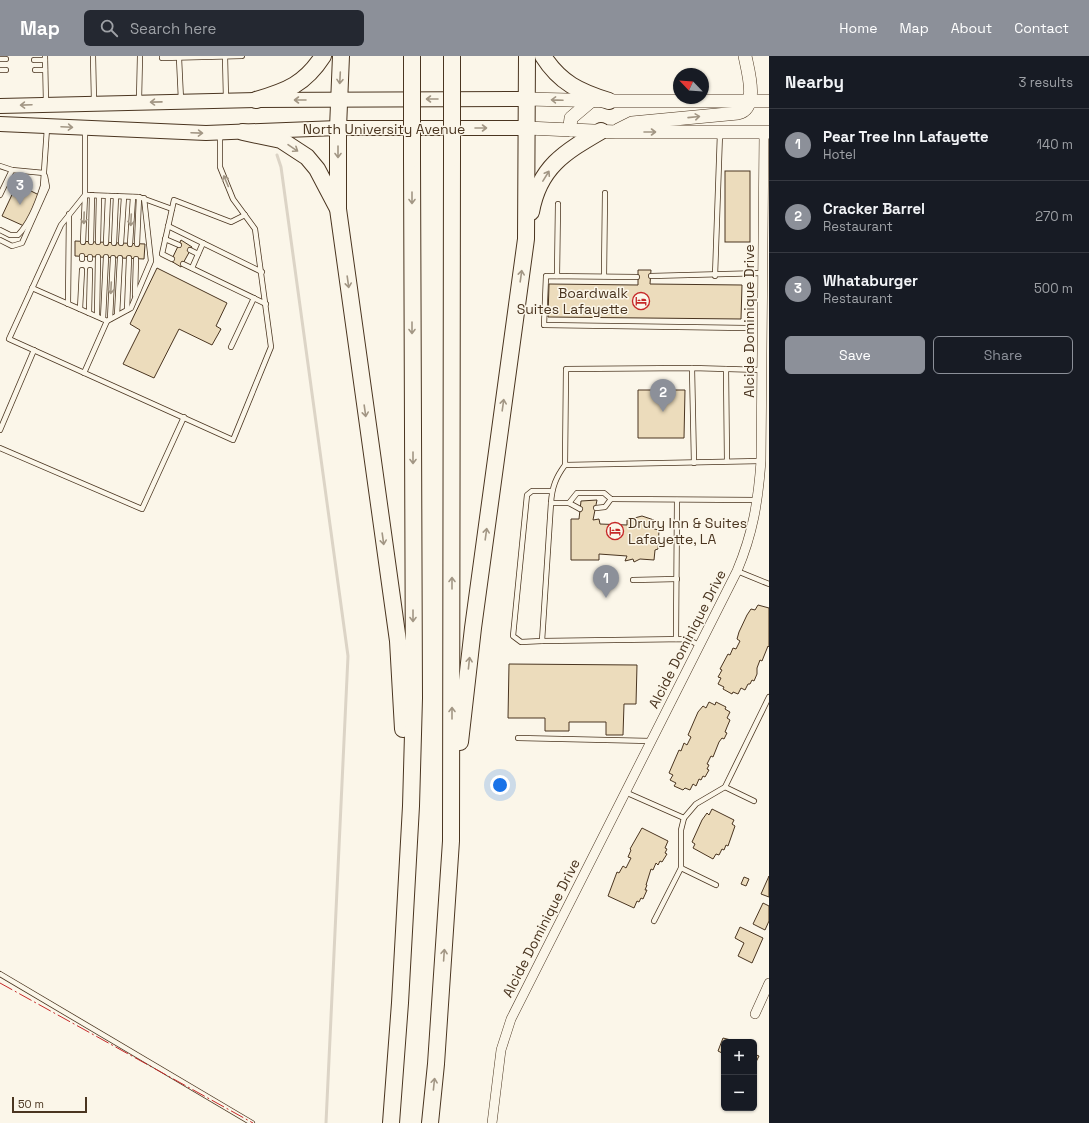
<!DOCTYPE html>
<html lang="en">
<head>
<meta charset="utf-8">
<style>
	:root { --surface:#171b24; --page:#242831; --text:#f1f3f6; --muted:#9ea1a6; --line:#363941; --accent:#8c9099 }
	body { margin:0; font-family:"Space Grotesk",sans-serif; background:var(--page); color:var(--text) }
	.controls { position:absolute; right:12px; bottom:12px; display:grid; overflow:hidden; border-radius:6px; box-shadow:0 1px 3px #0004 }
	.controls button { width:36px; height:36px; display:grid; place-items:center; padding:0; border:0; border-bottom:1px solid var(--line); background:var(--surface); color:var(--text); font:20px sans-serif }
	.compass { position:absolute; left:673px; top:12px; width:36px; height:36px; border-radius:50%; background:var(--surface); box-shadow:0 1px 3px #0004; rotate:295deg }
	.scale { position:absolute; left:12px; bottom:10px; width:75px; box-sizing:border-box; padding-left:4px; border:2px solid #4a3520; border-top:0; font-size:11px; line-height:14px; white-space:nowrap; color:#4a3520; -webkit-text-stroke:3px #fbf6e9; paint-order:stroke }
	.you { position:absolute; left:500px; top:729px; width:14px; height:14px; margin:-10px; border:3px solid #fff; border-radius:50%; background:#1a73e8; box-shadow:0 0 0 6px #1a73e833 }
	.badge { display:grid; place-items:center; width:26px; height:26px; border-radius:50%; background:var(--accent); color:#fff; font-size:13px; font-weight:700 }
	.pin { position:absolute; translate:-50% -33px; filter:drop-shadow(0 1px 2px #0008) }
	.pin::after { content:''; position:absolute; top:21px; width:14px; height:12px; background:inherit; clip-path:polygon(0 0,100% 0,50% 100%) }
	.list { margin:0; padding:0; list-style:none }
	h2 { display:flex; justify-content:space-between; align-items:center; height:52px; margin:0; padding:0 16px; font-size:17px }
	h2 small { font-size:13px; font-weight:400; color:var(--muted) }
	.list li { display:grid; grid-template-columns:26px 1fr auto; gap:12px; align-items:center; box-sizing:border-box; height:72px; padding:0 16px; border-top:1px solid var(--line) }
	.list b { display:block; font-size:15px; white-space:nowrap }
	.list p { margin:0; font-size:13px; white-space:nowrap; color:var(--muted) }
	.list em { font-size:13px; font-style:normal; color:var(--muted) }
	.actions { display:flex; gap:8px; padding:12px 16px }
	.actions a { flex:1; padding:9px 0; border:1px solid var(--accent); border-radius:6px; text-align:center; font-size:14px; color:var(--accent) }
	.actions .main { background:var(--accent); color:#fff }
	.icon { flex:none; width:22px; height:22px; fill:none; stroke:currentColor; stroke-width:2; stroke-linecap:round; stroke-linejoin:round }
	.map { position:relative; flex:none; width:769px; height:1067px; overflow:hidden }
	header { display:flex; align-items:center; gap:24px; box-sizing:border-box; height:56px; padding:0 20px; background:var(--accent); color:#fff }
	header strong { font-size:19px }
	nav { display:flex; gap:22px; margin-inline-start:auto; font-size:14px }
	.search { width:280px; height:36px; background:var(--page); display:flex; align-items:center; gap:10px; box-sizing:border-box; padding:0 14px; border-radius:6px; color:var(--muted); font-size:15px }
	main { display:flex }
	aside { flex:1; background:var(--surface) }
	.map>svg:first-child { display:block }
</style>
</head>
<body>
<header>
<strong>Map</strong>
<div class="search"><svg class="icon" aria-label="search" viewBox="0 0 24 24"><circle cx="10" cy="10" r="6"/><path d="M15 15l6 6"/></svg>Search here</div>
<nav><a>Home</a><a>Map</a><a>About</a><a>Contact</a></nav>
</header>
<main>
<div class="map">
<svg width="769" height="1067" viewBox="0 0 769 1067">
	<rect width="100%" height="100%" fill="#fbf6e9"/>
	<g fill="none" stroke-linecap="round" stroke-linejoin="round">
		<polyline stroke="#dcd4c6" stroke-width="3" points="277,99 281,111 348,600 326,1067"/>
	</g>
	<g fill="#ecdcbc" stroke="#4a3520">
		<rect x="725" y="115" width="25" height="71"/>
		<polygon points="17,128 39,139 24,170 2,160"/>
		<polygon points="181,184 192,191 181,211 171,205"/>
		<polygon points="75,185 145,188 144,203 75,200"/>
		<polygon points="157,212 227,247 216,270 221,273 212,289 179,273 154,322 123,308 140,274 130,268"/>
		<polygon points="638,214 651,214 650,228 742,229 741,263 548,261 549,228 638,229"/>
		<polygon points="638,334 685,334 684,382 638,382"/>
		<polygon points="597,444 593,464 599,463 600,468 627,469 627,464 642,460 654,464 654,473 659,474 658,493 655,494 654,504 640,503 634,506 633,503 625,505 627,500 599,498 599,504 571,504 571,463 579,463 581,445"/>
		<polygon points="758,549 769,552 769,591 768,590 762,605 760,604 757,612 757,618 754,625 752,624 750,628 748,628 745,634 741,632 738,638 733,636 732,638 723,633 724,631 718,628 721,622 718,621 722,614 720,613 728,598 730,599 733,592 736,593 740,585 737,583 739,576 747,559 751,553 755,554"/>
		<polygon points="509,608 637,609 636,648 624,648 623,679 606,679 606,666 569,666 569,675 545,675 545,662 508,662"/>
		<polygon points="709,646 715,649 716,646 726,651 725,653 730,656 727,662 730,664 727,671 725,676 727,677 724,683 722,682 719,686 713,701 711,700 707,708 709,709 707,713 709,714 705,721 703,720 701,724 699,723 696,730 693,728 690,734 685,732 683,734 674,730 676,727 670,724 673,719 669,717 679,694 681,695 684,687 687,689 691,681 688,679 698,656 703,650 706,652"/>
		<polygon points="712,753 734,764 732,768 735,770 728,790 726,789 724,794 722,793 719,799 716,798 713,803 693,792 695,788 692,786 702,764 707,757 709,759"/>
		<polygon points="642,772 668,785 665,792 667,793 665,797 667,798 662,806 660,805 658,809 656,807 653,814 651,813 646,829 647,829 645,834 647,834 643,843 641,842 639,846 637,845 634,852 608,840 617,816 619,817 623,810 626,812 631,802 628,801 631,794 630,793"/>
		<polygon points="769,820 769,841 761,838"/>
		<polygon points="744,821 749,823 746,830 741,828"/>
		<polygon points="763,847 769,850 769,865 765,874 753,868"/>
		<polygon points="740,871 763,882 752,907 738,900 744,887 735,882"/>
		<polygon points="723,982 739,986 724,986 724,998 718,995"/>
		<polygon points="754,998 759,1000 754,1010"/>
	</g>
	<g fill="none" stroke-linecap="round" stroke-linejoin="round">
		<g stroke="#4a3520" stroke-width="6">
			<g id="lane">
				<polyline points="45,0 46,47"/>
				<polyline points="93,0 94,45"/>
				<polyline points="162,0 162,2 242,0"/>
				<polyline points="225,0 226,43"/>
				<polyline points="179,2 181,44"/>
				<polyline points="0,3 6,3"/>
				<polyline points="34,4 45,4"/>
				<polyline points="0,14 6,14"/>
				<polyline points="35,14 45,14"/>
				<polyline points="139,44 140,0"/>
				<polyline points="85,74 85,139 61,169 9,283 233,384 271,291 255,173 233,143 220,111 220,78"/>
				<polyline points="0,110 12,114 0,139"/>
				<polyline points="12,114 44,117"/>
				<polyline points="168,170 262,216"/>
				<path d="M0 174 10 179H18C30 167 38 146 43 130L47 72"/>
				<polyline points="165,183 179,189"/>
				<polyline points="0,184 12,190 22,187 47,131 45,120"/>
				<polyline points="83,186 85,139 139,141 172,153"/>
				<polyline points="91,186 92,139"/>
				<polyline points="98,186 99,140"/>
				<polyline points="106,187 108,140"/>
				<polyline points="114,187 116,140"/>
				<polyline points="121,187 124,141"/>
				<polyline points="130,188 133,141"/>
				<polyline points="137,188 139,141"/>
				<polyline points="190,194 198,198"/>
				<polyline points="82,203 82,200"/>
				<polyline points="90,203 90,201"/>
				<polyline points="172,203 162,198 174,144 231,166 245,159"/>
				<polyline points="183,208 266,248"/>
				<polyline points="192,212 203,187"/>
				<polyline points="557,220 558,148"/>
				<polyline points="604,220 605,137"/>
				<polyline points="651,220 763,217"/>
				<polyline points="715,220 720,77"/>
				<polyline points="637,221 546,220 544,269 746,272"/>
				<polyline points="32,232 107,265 131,252 151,205 144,142"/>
				<polyline points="135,239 136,203"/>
				<polyline points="68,248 69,158"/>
				<polyline points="80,253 82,214"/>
				<polyline points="127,254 129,202"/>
				<polyline points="89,257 90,214"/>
				<polyline points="117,259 120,202"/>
				<polyline points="97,260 98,201"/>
				<polyline points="103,263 106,201"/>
				<polyline points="110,263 113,202"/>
				<polyline points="231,291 254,242"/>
				<polyline points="692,312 694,407"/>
				<polyline points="726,313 727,405"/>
				<polyline points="84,317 107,265"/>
				<polyline points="0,374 34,294"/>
				<polyline points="0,392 142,453 184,361"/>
				<polyline points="565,409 761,405"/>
				<path d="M757 444 611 443 604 437H577L569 447H551C552 431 556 421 565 409L566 313 692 312 762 314"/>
				<polyline points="551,447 542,585 687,583 699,589"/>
				<polyline points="569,447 580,453"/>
				<polyline points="596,452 605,451 611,443"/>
				<polyline points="737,515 769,528"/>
				<polyline points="633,524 677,523"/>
				<polyline points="676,583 677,444"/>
				<polyline points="542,585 521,586 513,580 527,439 532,435 552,435"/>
				<polyline points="518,682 651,685"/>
				<polyline points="725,731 754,745"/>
				<polyline points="625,736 684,762"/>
				<polyline points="681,812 716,829"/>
				<polyline points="654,865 681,812 681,774 684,762 696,748 725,731 769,641"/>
				<polyline points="0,918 252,1067"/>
			</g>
		</g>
		<g stroke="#4a3520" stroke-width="10">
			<g id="street">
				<polyline points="755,958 769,927"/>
				<path d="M492 1067 501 994 511 963 737 515C753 477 758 446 761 405L764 76"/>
			</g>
		</g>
		<g stroke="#4a3520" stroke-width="14">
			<g id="secondary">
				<polyline points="527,43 609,45 769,45"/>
				<polyline points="527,72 616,76 769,76"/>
				<polyline points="571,74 570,70 571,62 591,45"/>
				<path d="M618 74 632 67 738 57C759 52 748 15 745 0"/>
			</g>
		</g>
		<g stroke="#4a3520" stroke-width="16">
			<g id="primary">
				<polyline points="0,50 256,44 527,43"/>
				<polyline points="0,68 206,77 338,72 527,72"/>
			</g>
		</g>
		<g stroke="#4a3520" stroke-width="18">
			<g id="highway">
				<polyline points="341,0 338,72 338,153 398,585 403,673"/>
				<polyline points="412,0 412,21"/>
				<polyline points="452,0 452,22"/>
				<path d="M543 0C560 27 580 36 609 45"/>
				<path d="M256 44C287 35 305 28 323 0"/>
				<polyline points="243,76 281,84 307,101 317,113 337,151"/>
				<path d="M531 156C539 111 565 96 601 75"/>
				<polyline points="460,686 473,572 526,183 527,0"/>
				<polyline points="391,1067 400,947 411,750 414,642 412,103"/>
				<polyline points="430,1067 436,1008 451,785 452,102"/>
			</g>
		</g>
		<use href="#lane" stroke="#fbf6e9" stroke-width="4.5"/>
		<use href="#street" stroke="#fbf6e9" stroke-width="9"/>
		<use href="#secondary" stroke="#fbf6e9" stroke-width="13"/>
		<use href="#primary" stroke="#fbf6e9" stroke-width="14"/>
		<use href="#highway" stroke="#fbf6e9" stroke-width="16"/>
		<g stroke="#4a3520" stroke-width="18" stroke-linecap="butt">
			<g id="highway-bridge">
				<polyline points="452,22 452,102"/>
				<polyline points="412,103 412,21"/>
			</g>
		</g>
		<use href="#highway-bridge" stroke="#fbf6e9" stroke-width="16"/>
		<polyline stroke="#c62828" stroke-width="1" stroke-dasharray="14 3 2 3" stroke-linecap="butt" points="0,927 253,1067"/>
	</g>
	<defs><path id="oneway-shaft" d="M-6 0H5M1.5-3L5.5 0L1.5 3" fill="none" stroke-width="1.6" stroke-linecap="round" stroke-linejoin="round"/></defs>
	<g stroke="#a29684">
		<use href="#oneway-shaft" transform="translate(340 22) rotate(93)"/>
		<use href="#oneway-shaft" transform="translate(432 43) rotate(180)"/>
		<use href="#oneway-shaft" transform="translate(300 44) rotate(180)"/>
		<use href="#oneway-shaft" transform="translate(557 44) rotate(-178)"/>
		<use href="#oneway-shaft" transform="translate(156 46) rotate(179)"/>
		<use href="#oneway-shaft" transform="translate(26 49) rotate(178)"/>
		<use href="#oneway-shaft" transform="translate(694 61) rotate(-6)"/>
		<use href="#oneway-shaft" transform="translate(67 71) rotate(3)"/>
		<use href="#oneway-shaft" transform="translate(481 72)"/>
		<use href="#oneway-shaft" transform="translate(650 76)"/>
		<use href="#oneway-shaft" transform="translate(197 77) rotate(2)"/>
		<use href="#oneway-shaft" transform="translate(293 92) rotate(34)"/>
		<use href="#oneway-shaft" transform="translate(338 96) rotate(90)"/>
		<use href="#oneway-shaft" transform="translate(546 120) rotate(-58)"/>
		<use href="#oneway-shaft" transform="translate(226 125) rotate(-113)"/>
		<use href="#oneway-shaft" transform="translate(412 142) rotate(90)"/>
		<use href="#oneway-shaft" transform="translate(84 162) rotate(92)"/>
		<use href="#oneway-shaft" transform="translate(131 164) rotate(93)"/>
		<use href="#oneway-shaft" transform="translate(521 220) rotate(-82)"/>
		<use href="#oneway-shaft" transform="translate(348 226) rotate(82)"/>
		<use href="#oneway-shaft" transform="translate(111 232) rotate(93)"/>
		<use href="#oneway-shaft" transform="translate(412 272) rotate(90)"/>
		<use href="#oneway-shaft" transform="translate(503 349) rotate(-82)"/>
		<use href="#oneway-shaft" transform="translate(365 355) rotate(82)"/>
		<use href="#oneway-shaft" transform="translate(413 402) rotate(90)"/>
		<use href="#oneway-shaft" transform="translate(486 478) rotate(-82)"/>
		<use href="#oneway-shaft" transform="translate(383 483) rotate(82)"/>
		<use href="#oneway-shaft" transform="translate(452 527) rotate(-90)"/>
		<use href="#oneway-shaft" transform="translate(413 560) rotate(90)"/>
		<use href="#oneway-shaft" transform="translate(469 607) rotate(-84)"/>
		<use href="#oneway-shaft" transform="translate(452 657) rotate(-90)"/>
		<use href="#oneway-shaft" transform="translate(444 899) rotate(-86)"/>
		<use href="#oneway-shaft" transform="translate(434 1028) rotate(-84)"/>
	</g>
	<defs>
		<g id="hotel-ring" transform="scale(0.9)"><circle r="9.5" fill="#fbf6e9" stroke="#c62828" stroke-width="1.5"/><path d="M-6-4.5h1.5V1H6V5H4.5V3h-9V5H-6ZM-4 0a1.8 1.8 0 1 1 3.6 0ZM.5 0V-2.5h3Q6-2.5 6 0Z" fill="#c62828"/></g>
	</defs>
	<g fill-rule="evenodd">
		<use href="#hotel-ring" x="641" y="245"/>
		<use href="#hotel-ring" x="615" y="475"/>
	</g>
	<g text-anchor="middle" stroke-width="3" stroke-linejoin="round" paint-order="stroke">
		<g font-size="14" fill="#4a3520" stroke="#fbf6e9">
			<text x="384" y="78">North University Avenue</text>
			<text transform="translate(749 265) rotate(-90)" y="5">Alcide Dominique Drive</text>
			<text transform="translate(687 583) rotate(-63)" y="5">Alcide Dominique Drive</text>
			<text transform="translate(541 872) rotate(-63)" y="5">Alcide Dominique Drive</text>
		</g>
		<g font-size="14" fill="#4a3520" stroke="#fbf6e9" text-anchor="end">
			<text x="628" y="242">Boardwalk<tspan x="628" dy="16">Suites Lafayette</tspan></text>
			<text x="628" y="472" text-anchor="start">Drury Inn &amp; Suites<tspan x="628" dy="16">Lafayette, LA</tspan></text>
		</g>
	</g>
</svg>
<div class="controls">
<button>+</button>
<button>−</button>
</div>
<svg class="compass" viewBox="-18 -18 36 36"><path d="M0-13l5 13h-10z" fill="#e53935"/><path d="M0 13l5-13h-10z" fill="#9ea1a6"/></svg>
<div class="scale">50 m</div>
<div class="you"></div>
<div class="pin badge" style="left:606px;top:542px">1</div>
<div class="pin badge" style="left:663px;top:356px">2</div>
<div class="pin badge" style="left:20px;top:149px">3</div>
</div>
<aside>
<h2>Nearby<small>3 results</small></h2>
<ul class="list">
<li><span class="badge">1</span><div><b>Pear Tree Inn Lafayette</b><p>Hotel</p></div><em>140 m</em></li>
<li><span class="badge">2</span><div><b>Cracker Barrel</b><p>Restaurant</p></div><em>270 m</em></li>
<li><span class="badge">3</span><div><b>Whataburger</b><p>Restaurant</p></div><em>500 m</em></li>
</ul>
<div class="actions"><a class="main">Save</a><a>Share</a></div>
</aside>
</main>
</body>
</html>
